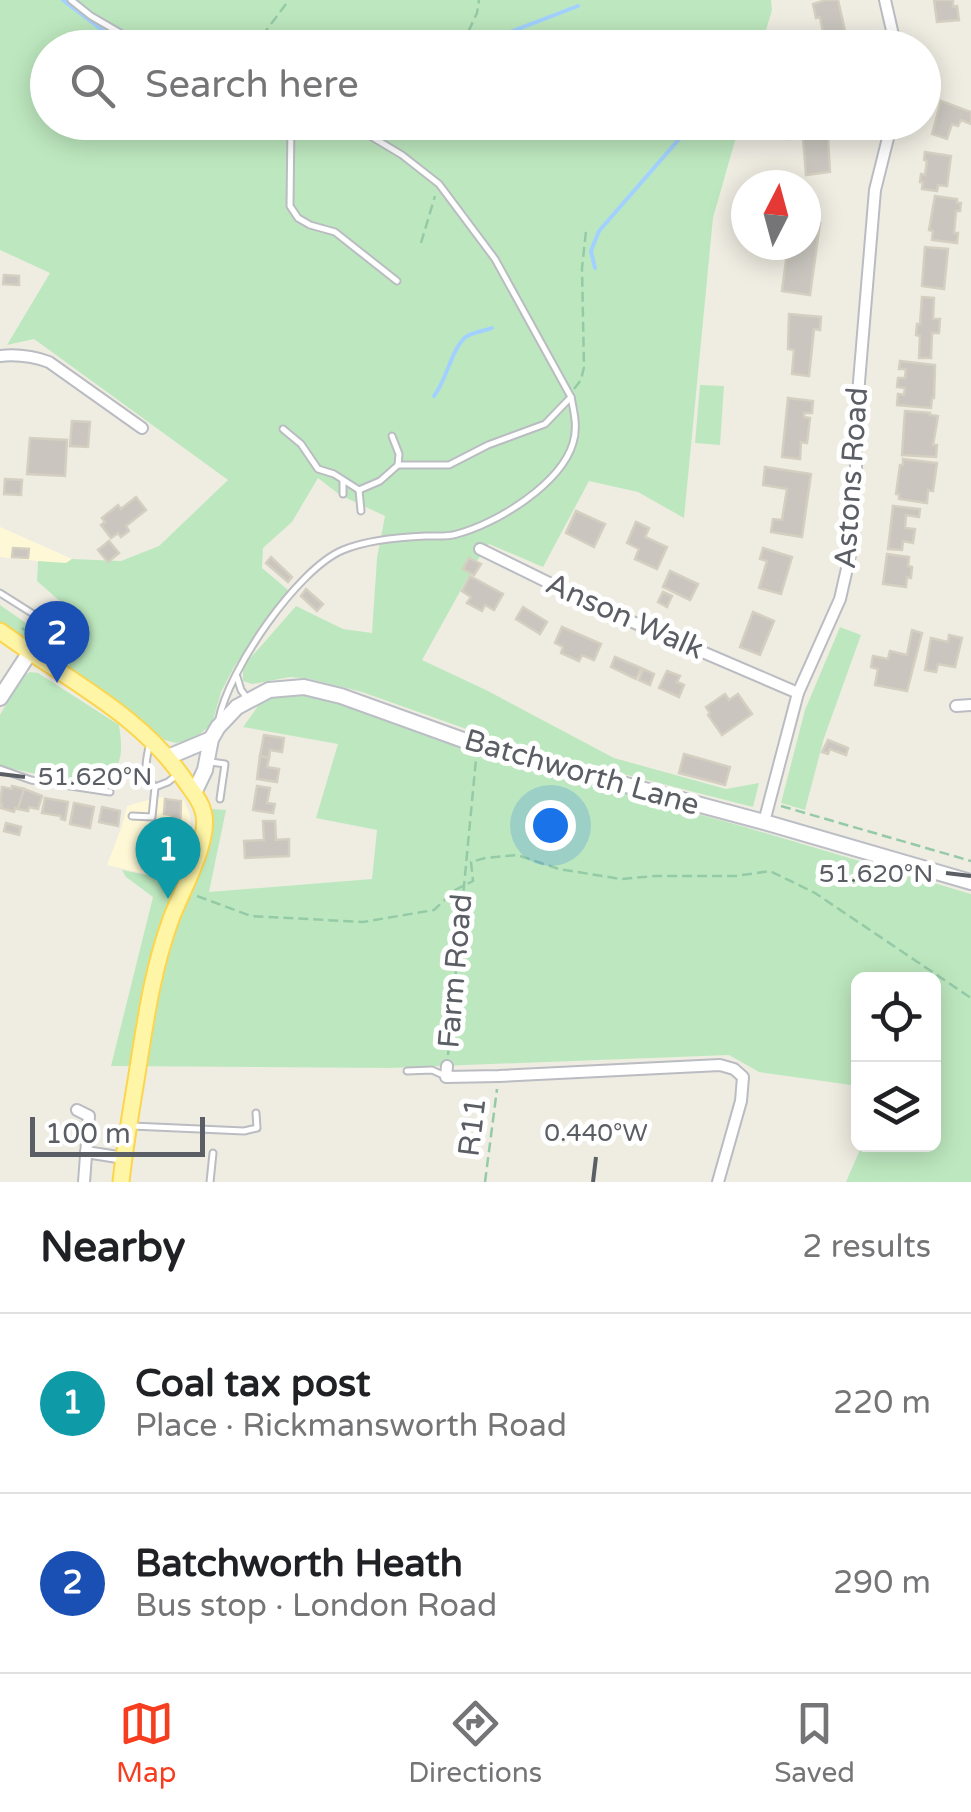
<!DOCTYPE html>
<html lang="en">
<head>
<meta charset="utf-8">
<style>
	:root { --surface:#fff; --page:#f2f2f2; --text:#202124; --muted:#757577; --line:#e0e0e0; --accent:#f73d20 }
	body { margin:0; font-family:"Varela Round",sans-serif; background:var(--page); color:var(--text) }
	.controls { position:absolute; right:30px; bottom:30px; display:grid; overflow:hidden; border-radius:15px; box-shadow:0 5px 25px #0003 }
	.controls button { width:90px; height:90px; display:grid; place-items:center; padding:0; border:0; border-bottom:2px solid var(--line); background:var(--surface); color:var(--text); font:50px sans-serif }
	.compass { position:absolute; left:731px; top:170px; width:90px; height:90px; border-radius:50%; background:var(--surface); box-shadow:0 5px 25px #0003; rotate:6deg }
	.scale { position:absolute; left:30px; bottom:25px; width:175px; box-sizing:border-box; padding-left:10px; border:5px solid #5b5e64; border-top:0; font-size:28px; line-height:35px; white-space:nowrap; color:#5b5e64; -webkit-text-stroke:8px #fff; paint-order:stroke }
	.you { position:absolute; left:550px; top:825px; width:35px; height:35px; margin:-25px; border:8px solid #fff; border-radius:50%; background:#1a73e8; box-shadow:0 0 0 15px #1a73e833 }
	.badge { display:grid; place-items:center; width:65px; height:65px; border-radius:50%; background:var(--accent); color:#fff; font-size:32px; font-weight:700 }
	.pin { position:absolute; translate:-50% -82px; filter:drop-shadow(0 2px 5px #0008) }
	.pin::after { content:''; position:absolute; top:52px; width:35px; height:30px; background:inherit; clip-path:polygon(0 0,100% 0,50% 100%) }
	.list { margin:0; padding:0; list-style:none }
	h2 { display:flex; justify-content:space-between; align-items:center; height:130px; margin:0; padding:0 40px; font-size:42px }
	h2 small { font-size:32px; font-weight:400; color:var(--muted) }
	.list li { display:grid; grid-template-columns:65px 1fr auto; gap:30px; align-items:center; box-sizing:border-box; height:180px; padding:0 40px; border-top:2px solid var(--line) }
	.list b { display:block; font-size:38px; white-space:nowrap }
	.list p { margin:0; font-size:32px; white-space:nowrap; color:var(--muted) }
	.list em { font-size:32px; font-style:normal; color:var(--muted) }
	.icon { flex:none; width:55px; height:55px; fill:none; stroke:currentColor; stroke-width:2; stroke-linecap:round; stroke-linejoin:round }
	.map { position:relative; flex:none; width:971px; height:1182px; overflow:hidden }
	.search { position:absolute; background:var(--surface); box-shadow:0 5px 25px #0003; left:30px; right:30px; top:30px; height:110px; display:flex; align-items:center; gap:25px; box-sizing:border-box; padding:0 35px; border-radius:55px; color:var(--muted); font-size:38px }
	.sheet { height:490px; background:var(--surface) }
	nav { display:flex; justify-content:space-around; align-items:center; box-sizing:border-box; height:140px; border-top:2px solid var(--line); background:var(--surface); font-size:28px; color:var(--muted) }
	nav a { display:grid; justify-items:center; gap:5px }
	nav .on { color:var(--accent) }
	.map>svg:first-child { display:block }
</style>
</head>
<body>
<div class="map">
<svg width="971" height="1182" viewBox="0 0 971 1182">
	<rect width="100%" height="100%" fill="#efede2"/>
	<g fill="#fff8d7">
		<polygon points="0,527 72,559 66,563 56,563 0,557"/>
		<polygon points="159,797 184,800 190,815 191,831 188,851 172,880 107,865 122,826 127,806"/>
	</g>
	<g fill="#bde8bf">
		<polygon points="0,0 771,0 772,10 761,47 48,48 48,122 740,123 713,218 684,518 638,492 589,481 543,567 489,544 477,561 422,660 486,690 614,758 726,789 759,783 753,807 517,747 362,692 310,679 290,677 252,684 243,681 243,670 246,663 296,606 343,629 372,633 377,558 385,516 340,495 318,478 292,522 263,548 262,568 288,590 234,667 221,692 212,724 194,739 176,743 161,739 138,720 0,623 0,605 39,632 62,603 37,581 38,561 66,563 72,559 121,561 159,546 228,480 34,339 7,345 50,273 0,250"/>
		<polygon points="700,385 724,386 720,445 695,443"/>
		<polygon points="840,627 861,635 824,738 805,810 781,803 805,710"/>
		<path d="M30 672 38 673 119 725C123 753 123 764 103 785L81 784 0 766V715L22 677Z"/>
		<polygon points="289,694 327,698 495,758 745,827 971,894 971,1182 846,1182 862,1145 934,1144 934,979 858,979 858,1086 759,1072 729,1055 389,1068 111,1066 153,897 126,877 122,870 172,880 196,881 212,809 226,810 209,892 372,879 377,830 316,818 338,744 243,727 264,698"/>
	</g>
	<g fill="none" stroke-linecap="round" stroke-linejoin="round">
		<g stroke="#a2d1ff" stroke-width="4">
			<polyline points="63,0 106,33 133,48"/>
			<polyline points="469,48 578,6"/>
			<polyline points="595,268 591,251 599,231 694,122"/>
			<path d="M434 396C448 378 451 348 467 336 474 332 484 331 492 328"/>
		</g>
	</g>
	<g fill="#cac6bf" stroke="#d4cfc0" stroke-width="2.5">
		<polygon points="838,0 849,48 812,48 812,45 825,42 820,17 816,18 813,4 826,0"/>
		<polygon points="934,0 953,0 953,7 957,6 959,20 937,22"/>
		<polygon points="941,101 971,112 971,124 961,120 958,126 952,124 947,139 932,134"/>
		<polygon points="827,122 830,172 806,175 803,138 788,139 787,134 797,130 801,123"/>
		<polygon points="925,152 951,156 947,186 938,185 937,191 922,189 923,182 920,182 921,174 925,175 927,161 924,160"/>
		<polygon points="935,196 957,199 957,203 961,203 960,211 956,211 954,233 958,233 957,243 932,240 933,231 929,230"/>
		<polygon points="806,221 820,223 810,295 782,291 788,245 806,245"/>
		<polygon points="925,247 948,249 944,289 922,286"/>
		<polygon points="4,275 19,276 19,285 3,284"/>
		<polygon points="922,297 934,298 933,319 940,319 939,333 932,333 931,358 919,358 920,336 916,335 917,324 920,324"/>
		<polygon points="789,314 821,317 820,330 814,329 809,376 792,374 794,350 788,349"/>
		<polygon points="900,361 935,365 934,398 932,398 931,408 897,405 898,394 904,395 905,388 897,387 898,378 905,378 906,369 899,369"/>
		<polygon points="788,398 813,401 812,413 804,413 804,417 810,418 807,443 801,442 800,459 782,457"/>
		<polygon points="905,411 930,413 930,415 938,416 933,445 937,445 936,457 902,455"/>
		<polygon points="72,421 90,422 88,447 70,446"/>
		<polygon points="30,438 67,440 65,476 27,474"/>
		<polygon points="903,459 937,463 933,491 928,490 927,503 899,499 899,494 896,494 900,465 903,465"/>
		<polygon points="765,467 811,474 802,537 771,532 773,519 782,520 787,489 763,485"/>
		<polygon points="5,479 22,480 21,495 4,494"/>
		<polygon points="136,497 146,510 126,526 129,531 121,537 118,533 111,538 101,525 105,522 102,518 118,505 121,509"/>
		<polygon points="893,506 920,509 919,517 906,515 905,528 915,529 913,543 903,541 902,550 888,549"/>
		<polygon points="576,511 605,524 594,547 566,533"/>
		<polygon points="636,522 649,528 645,537 667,547 657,569 635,559 639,549 627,543"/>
		<polygon points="109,541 119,553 108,562 98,550"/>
		<polygon points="13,548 29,549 28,558 12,557"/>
		<polygon points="763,548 792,557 781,594 759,588 767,561 760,559"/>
		<polygon points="887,554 909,557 908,566 912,567 911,578 907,577 906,587 883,584"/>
		<polygon points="271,557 292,577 288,582 266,563"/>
		<polygon points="469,558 481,564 474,575 463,569"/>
		<polygon points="670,571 698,584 690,600 663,587"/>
		<polygon points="470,576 503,594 494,610 485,605 482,611 467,603 471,597 462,591"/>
		<polygon points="306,589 323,604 317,611 301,596"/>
		<polygon points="663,592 672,596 667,607 658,602"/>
		<polygon points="523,607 547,622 540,634 516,619"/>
		<polygon points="753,612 774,621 760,655 740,647"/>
		<polygon points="562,627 601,644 594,660 582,655 579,661 561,653 563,647 555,643"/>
		<polygon points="912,630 922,633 907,691 875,685 878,669 871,667 873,656 888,659 890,651 907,655"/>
		<polygon points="949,635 962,638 955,667 938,664 936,672 925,670 931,638 948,642"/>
		<polygon points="615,657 641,668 636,679 611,667"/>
		<polygon points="643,669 654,674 650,685 639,680"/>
		<polygon points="667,671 680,676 677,682 684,685 679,697 659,688"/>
		<polygon points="725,694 729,700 738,694 752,714 722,735 708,715 710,713 706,707"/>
		<polygon points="264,735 284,738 282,752 270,750 269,758 260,756"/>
		<polygon points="828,740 848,748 846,755 830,749 828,754 822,752"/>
		<polygon points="684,754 730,767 725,785 679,773"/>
		<polygon points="260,756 269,758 267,767 279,769 277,782 257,779"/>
		<polygon points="12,786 24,789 18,809 15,808 14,812 1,808 2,804 0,804 2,787 12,789"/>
		<polygon points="257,786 270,788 267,803 275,804 273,813 253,810"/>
		<polygon points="24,789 42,796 38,809 29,807 28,811 18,809"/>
		<polygon points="45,798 68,802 65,820 61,819 61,816 42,813"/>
		<polygon points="165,799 181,801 180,830 174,830 173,834 169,833 171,815 164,814"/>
		<polygon points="74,803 94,807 90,828 70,824"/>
		<polygon points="102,807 120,811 118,826 99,822"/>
		<polygon points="263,821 275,821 276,840 289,839 289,856 245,858 244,841 264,840"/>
		<polygon points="6,823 21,827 19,835 4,831"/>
		<polygon points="182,829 189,831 186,844 179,843"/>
	</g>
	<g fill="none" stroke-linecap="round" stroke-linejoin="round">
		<g stroke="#babcc2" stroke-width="9">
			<g id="lane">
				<polyline points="71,0 91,16 146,48"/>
				<polyline points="291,122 290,206 298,218 310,225 335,232 397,281"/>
				<polyline points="283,429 301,444 318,469 334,474 359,490 380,481 398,465 449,465 488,445 545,424 571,397"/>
				<polyline points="392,436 399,454 398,465"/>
				<polyline points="359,490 361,511"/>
				<polyline points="343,494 343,481"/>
				<polyline points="0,593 38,617"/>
				<polyline points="237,677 241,690 247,698"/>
				<path d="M219 719C228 671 297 569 343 550 367 540 401 537 426 536 436 536 447 537 457 534 496 524 561 484 573 443 578 427 574 412 571 397L495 259 439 184 402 155 347 122"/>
				<path d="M150 743C146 759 142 775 155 787L168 782 178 774"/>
				<polyline points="211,762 225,764 220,799"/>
				<polyline points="0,769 31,780 110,792"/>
				<polyline points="132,816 152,817 155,787"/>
				<polyline points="407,1071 432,1070 443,1075"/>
				<polyline points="132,1126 244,1131 257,1128 256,1113"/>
				<polyline points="210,1182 213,1153"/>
			</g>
		</g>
		<g stroke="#babcc2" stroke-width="14">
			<g id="street">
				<polyline points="885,0 896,48"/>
				<path d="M0 356C18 354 32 356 49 362L142 428"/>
				<polyline points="480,549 600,608 798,693"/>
				<polyline points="956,706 971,705"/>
				<polyline points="764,822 798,693 840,599 853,542 856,482 856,418 875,190 892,122"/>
				<polyline points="447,1066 446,1077 499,1076 720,1065 734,1069 743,1077 741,1101 718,1182"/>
				<polyline points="77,1110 89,1116 84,1182"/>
				<polyline points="86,1152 124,1158"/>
			</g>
		</g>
		<g stroke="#bbbec5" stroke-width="18">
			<g id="secondary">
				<polyline points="0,698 30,652"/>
				<polyline points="168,757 211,739"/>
				<polyline points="194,793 205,770 211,739 218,727 237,707 269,690 304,687 341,696 477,745 764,822 971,882"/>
			</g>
		</g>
		<g stroke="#fcd54e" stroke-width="19">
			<path id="primary" d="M0 631C65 679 143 715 188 785 194 793 201 802 203 811 212 838 181 892 171 919 153 968 146 1017 138 1068 132 1106 125 1144 121 1182"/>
		</g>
		<g stroke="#95caa7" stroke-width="2.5" stroke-dasharray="10 5" stroke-linecap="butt">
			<polyline points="462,45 477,13 479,0"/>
			<polyline points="253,48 289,0"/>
			<polyline points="421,243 435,196"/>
			<polyline points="574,389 581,380 584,367 582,268 586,231"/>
			<polyline points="22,628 48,646"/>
			<polyline points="781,806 971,861"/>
			<polyline points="197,896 251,916 363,922 434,910 455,890 473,881 471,862 485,858 517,855 559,869 621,879 655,876 736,876 770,871 815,893 971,998"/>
			<polyline points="448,1055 476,759"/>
			<polyline points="485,1182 497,1089"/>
		</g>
		<use href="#lane" stroke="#fff" stroke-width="5"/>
		<use href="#street" stroke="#fff" stroke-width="10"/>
		<use href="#secondary" stroke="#fff" stroke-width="14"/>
		<use href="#primary" stroke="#fff5a7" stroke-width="15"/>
	</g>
	<path fill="none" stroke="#5b5e64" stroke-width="4" d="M0 774 25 777M946 873 971 876M593 1182 596 1157"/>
	<g text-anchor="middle" stroke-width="10" stroke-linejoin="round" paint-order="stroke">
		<g font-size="30" fill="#5b5e64" stroke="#fff">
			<text transform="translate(851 478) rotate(-86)" y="10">Astons Road</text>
			<text transform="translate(625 616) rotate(24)" y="10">Anson Walk</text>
			<text transform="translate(582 772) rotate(16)" y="10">Batchworth Lane</text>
			<text transform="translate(455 971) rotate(-85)" y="10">Farm Road</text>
			<text transform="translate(472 1127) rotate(-83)" y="10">R11</text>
		</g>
	</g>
	<g font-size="25" text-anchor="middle" fill="#5b5e64" stroke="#fff" stroke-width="10" stroke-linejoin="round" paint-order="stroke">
		<text x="95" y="785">51.620°N</text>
		<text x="876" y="882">51.620°N</text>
		<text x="596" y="1141">0.440°W</text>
	</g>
</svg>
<div class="controls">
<button><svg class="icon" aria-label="locate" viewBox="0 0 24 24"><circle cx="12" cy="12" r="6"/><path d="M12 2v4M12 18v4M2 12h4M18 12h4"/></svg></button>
<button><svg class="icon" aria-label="layers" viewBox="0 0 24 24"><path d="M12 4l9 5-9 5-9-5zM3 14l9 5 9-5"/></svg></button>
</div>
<svg class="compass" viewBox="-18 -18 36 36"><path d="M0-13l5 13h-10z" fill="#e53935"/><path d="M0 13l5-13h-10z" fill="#757577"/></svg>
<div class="scale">100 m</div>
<div class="you"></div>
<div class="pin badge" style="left:168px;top:899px;background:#0f9aa8">1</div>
<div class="pin badge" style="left:57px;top:683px;background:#1a4fb4">2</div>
<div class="search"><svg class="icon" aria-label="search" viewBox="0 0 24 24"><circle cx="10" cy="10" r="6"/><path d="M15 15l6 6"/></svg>Search here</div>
</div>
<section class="sheet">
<h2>Nearby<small>2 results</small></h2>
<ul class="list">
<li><span class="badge" style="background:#0f9aa8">1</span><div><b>Coal tax post</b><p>Place · Rickmansworth Road</p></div><em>220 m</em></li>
<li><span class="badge" style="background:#1a4fb4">2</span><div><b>Batchworth Heath</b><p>Bus stop · London Road</p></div><em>290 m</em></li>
</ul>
</section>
<nav>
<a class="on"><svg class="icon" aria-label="map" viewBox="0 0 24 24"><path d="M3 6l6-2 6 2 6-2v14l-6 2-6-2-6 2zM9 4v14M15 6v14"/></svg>Map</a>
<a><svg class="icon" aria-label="directions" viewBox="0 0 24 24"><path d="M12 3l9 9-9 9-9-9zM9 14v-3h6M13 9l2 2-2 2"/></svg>Directions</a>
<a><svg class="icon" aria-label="saved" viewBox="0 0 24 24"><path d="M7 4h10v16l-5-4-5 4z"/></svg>Saved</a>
</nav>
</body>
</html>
